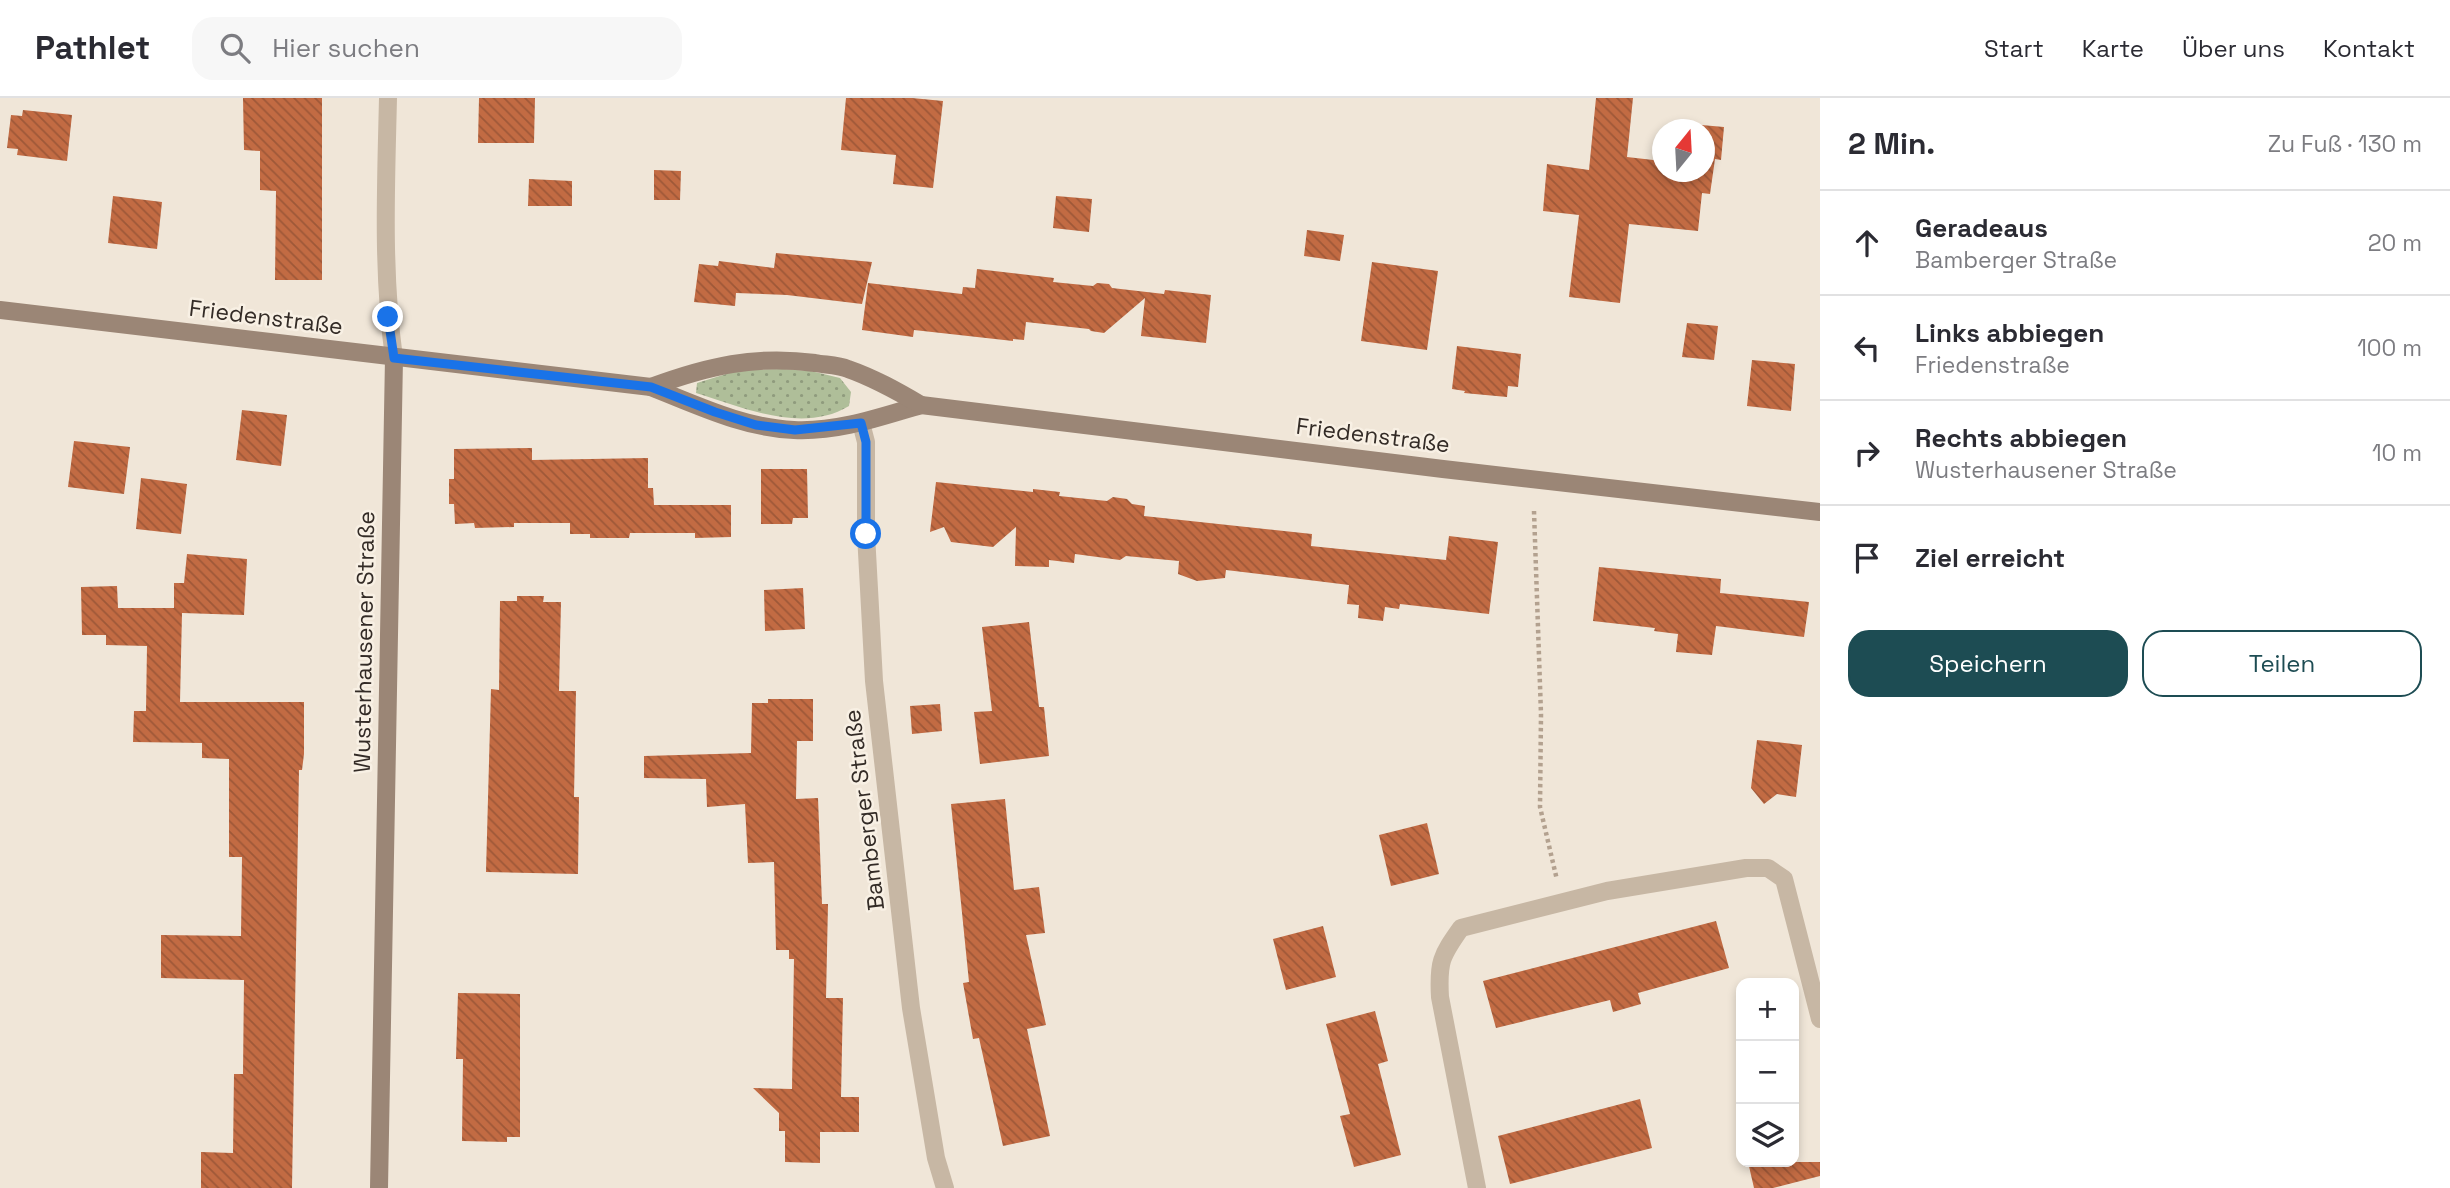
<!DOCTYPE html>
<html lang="de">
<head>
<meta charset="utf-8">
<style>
	:root { --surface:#fff; --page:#f7f7f7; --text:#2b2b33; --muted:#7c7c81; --line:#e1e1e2; --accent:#1d4c53 }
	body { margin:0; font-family:"Space Grotesk",sans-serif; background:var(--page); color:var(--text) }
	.controls { position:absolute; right:21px; bottom:21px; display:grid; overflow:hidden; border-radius:14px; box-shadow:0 4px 10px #0003 }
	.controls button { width:63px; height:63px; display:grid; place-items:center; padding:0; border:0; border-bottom:2px solid var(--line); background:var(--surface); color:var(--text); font:35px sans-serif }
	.compass { position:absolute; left:1652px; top:21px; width:63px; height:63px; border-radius:50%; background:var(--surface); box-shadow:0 4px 10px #0003; rotate:18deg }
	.stop { position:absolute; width:21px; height:21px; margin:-16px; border:5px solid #1a73e8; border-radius:50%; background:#fff }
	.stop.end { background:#1a73e8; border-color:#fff; box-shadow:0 2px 7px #0008 }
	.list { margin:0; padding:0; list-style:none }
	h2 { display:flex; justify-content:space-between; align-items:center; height:91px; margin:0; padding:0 28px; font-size:30px }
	h2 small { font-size:23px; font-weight:400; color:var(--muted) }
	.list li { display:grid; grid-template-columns:46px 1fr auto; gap:21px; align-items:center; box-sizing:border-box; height:105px; padding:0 28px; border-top:2px solid var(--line) }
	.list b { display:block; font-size:26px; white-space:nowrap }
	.list p { margin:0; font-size:23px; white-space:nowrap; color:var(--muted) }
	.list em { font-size:23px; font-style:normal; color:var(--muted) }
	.actions { display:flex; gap:14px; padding:21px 28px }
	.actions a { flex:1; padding:16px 0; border:2px solid var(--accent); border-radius:21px; text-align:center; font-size:24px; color:var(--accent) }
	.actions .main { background:var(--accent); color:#fff }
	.icon { flex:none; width:38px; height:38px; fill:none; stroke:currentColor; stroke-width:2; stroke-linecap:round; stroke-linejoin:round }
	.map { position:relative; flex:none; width:1820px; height:1090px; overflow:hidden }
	header { display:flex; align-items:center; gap:42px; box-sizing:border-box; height:98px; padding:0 35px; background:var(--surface); border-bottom:2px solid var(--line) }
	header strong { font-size:33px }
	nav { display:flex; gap:38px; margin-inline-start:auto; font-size:24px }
	.search { width:490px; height:63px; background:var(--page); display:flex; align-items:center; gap:18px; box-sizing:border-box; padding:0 24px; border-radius:21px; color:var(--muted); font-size:26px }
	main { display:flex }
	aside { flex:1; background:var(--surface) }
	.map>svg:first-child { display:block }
</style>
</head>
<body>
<header>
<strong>Pathlet</strong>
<div class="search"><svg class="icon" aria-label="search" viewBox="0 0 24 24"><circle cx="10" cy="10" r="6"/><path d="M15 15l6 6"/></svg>Hier suchen</div>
<nav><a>Start</a><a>Karte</a><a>Über uns</a><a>Kontakt</a></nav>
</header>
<main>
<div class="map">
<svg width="1820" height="1090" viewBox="0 0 1820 1090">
	<defs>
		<pattern id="grass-dots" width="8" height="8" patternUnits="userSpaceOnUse" patternTransform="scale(1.75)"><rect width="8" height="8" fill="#afbe99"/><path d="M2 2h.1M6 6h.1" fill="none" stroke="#8f9b7d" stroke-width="1.8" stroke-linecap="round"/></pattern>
		<pattern id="building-back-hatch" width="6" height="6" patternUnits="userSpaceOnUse" patternTransform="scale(1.75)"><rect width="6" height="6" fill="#c26b43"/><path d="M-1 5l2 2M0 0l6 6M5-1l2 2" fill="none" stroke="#9e5838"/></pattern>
	</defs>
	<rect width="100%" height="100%" fill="#f0e6d8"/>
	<path fill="url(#grass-dots)" d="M783 271 811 273 840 280 851 294 849 308C803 336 744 310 696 295L697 285 739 272Z"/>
	<g fill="url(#building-back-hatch)">
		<polygon points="243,0 322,0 322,182 275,182 276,93 260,92 260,53 244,52"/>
		<polygon points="479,0 535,0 534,45 478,45"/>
		<polygon points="846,0 912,0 943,3 933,90 893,86 896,57 841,52"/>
		<polygon points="1596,0 1633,0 1627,59 1662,63 1662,74 1704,74 1704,32 1689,32 1690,26 1724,29 1721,62 1715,61 1710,96 1702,95 1698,133 1629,126 1620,205 1569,199 1579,117 1543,113 1547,66 1589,72"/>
		<polygon points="23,12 72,17 67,63 17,57 18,51 7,50 11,17 22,18"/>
		<polygon points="654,72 681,73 680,102 654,102"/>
		<polygon points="529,81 572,83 572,108 528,108"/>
		<polygon points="113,98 162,104 157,151 108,145"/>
		<polygon points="1056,98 1092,101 1089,134 1053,130"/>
		<polygon points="1307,132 1344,137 1340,163 1304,158"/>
		<polygon points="776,155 872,164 862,206 787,197 736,195 735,208 694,204 699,166 718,168 719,163 774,170"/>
		<polygon points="1372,164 1438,173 1427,252 1361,243"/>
		<polygon points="977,171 1054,180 1053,184 1093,188 1097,185 1109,186 1112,190 1164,196 1165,192 1211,197 1206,245 1141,238 1145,200 1104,235 1091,233 1089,231 1026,224 1024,242 1013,241 1013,243 914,232 913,239 862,232 868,185 962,196 963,189 975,190"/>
		<polygon points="1687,225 1718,228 1714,262 1682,259"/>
		<polygon points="1457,248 1521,256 1518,289 1508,288 1507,299 1464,295 1465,293 1452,291"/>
		<polygon points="1752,262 1795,266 1791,313 1747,308"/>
		<polygon points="242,312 287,317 281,368 236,362"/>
		<polygon points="74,343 130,349 124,396 68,389"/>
		<polygon points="532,350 532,362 648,360 648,390 653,390 654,407 731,407 731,439 695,440 695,435 630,435 629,440 590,440 590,436 570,436 570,425 514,425 514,429 475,430 474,425 455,426 454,406 449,406 449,381 454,381 454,351"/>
		<polygon points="761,371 807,371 808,420 793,420 792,426 761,426"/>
		<polygon points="141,380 187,386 181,436 136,431"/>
		<polygon points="936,384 1033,394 1033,391 1060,394 1059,398 1107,403 1113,399 1127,401 1132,406 1145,408 1144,418 1312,436 1311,448 1446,462 1449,438 1498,444 1489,516 1400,506 1399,511 1385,509 1383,523 1358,520 1359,507 1347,506 1349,487 1226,472 1225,480 1197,483 1178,476 1179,463 1126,458 1120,462 1075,456 1074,465 1049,462 1049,469 1015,468 1016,429 993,449 951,444 944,429 930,434"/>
		<polygon points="187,456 247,461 244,517 182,515 180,604 304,604 304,656 302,672 299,672 292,1090 201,1090 201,1054 233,1055 234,976 243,976 244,882 161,880 161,837 241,838 242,759 229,759 229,661 202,660 202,645 133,644 134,613 146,613 147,548 106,547 106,537 82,537 81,489 117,488 118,510 174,510 174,485 184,485"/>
		<polygon points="1599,469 1721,481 1720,495 1809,504 1804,539 1716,528 1712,557 1676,554 1678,536 1654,533 1655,530 1593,523"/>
		<polygon points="803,490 805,531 765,533 764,492"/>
		<polygon points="517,498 544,498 543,504 561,504 559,593 576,593 574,699 579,699 578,776 486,774 491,591 499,592 500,503 517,503"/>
		<polygon points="1029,524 1039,609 1044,609 1049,658 980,666 974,614 992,613 982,529"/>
		<polygon points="768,601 813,601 813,643 797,643 796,701 818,700 822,806 828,806 826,900 843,900 841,999 859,999 859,1034 820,1034 820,1065 785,1064 785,1033 779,1033 779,1015 753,990 792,991 794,861 789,861 789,852 776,852 774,764 748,765 745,706 707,709 706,681 644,680 644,658 751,655 752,605 768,605"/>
		<polygon points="940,606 942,633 912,636 910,608"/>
		<polygon points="1757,642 1802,647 1796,699 1777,696 1764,706 1751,690"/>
		<polygon points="1005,701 1014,792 1039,789 1045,835 1026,837 1046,927 1027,931 1050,1038 1003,1048 979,940 973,941 963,885 969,884 951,706"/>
		<polygon points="1427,725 1439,776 1391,788 1379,737"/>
		<polygon points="1716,823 1729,870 1638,895 1641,906 1613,914 1610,902 1496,930 1483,883"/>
		<polygon points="1323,828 1336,879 1286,892 1273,841"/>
		<polygon points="458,895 520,896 520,1039 507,1039 507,1044 462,1043 463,961 456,961"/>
		<polygon points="1375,913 1388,963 1378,966 1401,1057 1354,1069 1340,1018 1350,1016 1326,926"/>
		<polygon points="1640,1001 1652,1050 1510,1086 1498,1038"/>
		<polygon points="1748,1064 1820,1064 1820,1078 1773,1090 1754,1090"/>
	</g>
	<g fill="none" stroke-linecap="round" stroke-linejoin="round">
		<polyline stroke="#b3a18f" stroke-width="4.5" stroke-dasharray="3.5 3.5" stroke-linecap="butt" points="1534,413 1541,616 1540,709 1557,782"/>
		<path stroke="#c7b7a4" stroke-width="18" d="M1477 1090 1440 899C1438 864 1441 858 1461 830L1607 793 1746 770H1768L1784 781 1820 921"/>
		<g stroke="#c7b7a4" stroke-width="18">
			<path d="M388 0C386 87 382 173 394 260"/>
			<polyline points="861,325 866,344 866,436 874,583 911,910 936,1060 945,1090"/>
		</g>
		<g stroke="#9b8676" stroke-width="18">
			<path d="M0 212 651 289C697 307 744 330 794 332 838 334 880 319 921 307"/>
			<path d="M651 289C708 268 755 257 815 265 826 267 838 267 848 271 874 280 897 293 921 307L1443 371 1820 414"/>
			<polyline points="379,1090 394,260"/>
		</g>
	</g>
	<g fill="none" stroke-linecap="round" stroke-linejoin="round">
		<polyline stroke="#1a73e8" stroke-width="9" points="388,219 394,260 651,289 715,314 756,327 795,332 861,325 866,344 866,436"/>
	</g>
	<g text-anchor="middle" stroke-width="5" stroke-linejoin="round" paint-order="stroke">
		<g font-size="23" fill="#332b26" stroke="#f8f0e4">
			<text transform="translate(266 219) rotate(7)" y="8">Friedenstraße</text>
			<text transform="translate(1373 337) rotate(7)" y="8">Friedenstraße</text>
			<text transform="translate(364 544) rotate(-89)" y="8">Wusterhausener Straße</text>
			<text transform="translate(864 712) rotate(-97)" y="8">Bamberger Straße</text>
		</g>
	</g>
</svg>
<div class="controls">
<button>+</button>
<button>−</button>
<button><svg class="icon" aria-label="layers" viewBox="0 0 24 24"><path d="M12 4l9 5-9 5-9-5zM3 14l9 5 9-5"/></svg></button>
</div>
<svg class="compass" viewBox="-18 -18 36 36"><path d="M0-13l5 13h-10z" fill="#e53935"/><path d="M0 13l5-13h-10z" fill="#7c7c81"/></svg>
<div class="stop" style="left:866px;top:436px"></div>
<div class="stop end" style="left:388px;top:219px"></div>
</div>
<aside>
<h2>2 Min.<small>Zu Fuß · 130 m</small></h2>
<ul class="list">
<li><svg class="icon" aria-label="ahead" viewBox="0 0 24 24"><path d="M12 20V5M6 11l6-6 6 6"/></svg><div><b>Geradeaus</b><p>Bamberger Straße</p></div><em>20 m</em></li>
<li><svg class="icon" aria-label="left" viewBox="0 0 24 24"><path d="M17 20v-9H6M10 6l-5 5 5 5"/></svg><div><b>Links abbiegen</b><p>Friedenstraße</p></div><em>100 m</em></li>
<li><svg class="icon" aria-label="right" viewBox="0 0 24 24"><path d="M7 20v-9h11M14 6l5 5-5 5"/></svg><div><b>Rechts abbiegen</b><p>Wusterhausener Straße</p></div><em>10 m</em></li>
<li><svg class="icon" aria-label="arrive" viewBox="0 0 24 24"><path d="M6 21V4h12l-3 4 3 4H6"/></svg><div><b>Ziel erreicht</b></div></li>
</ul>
<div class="actions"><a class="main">Speichern</a><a>Teilen</a></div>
</aside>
</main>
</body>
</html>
